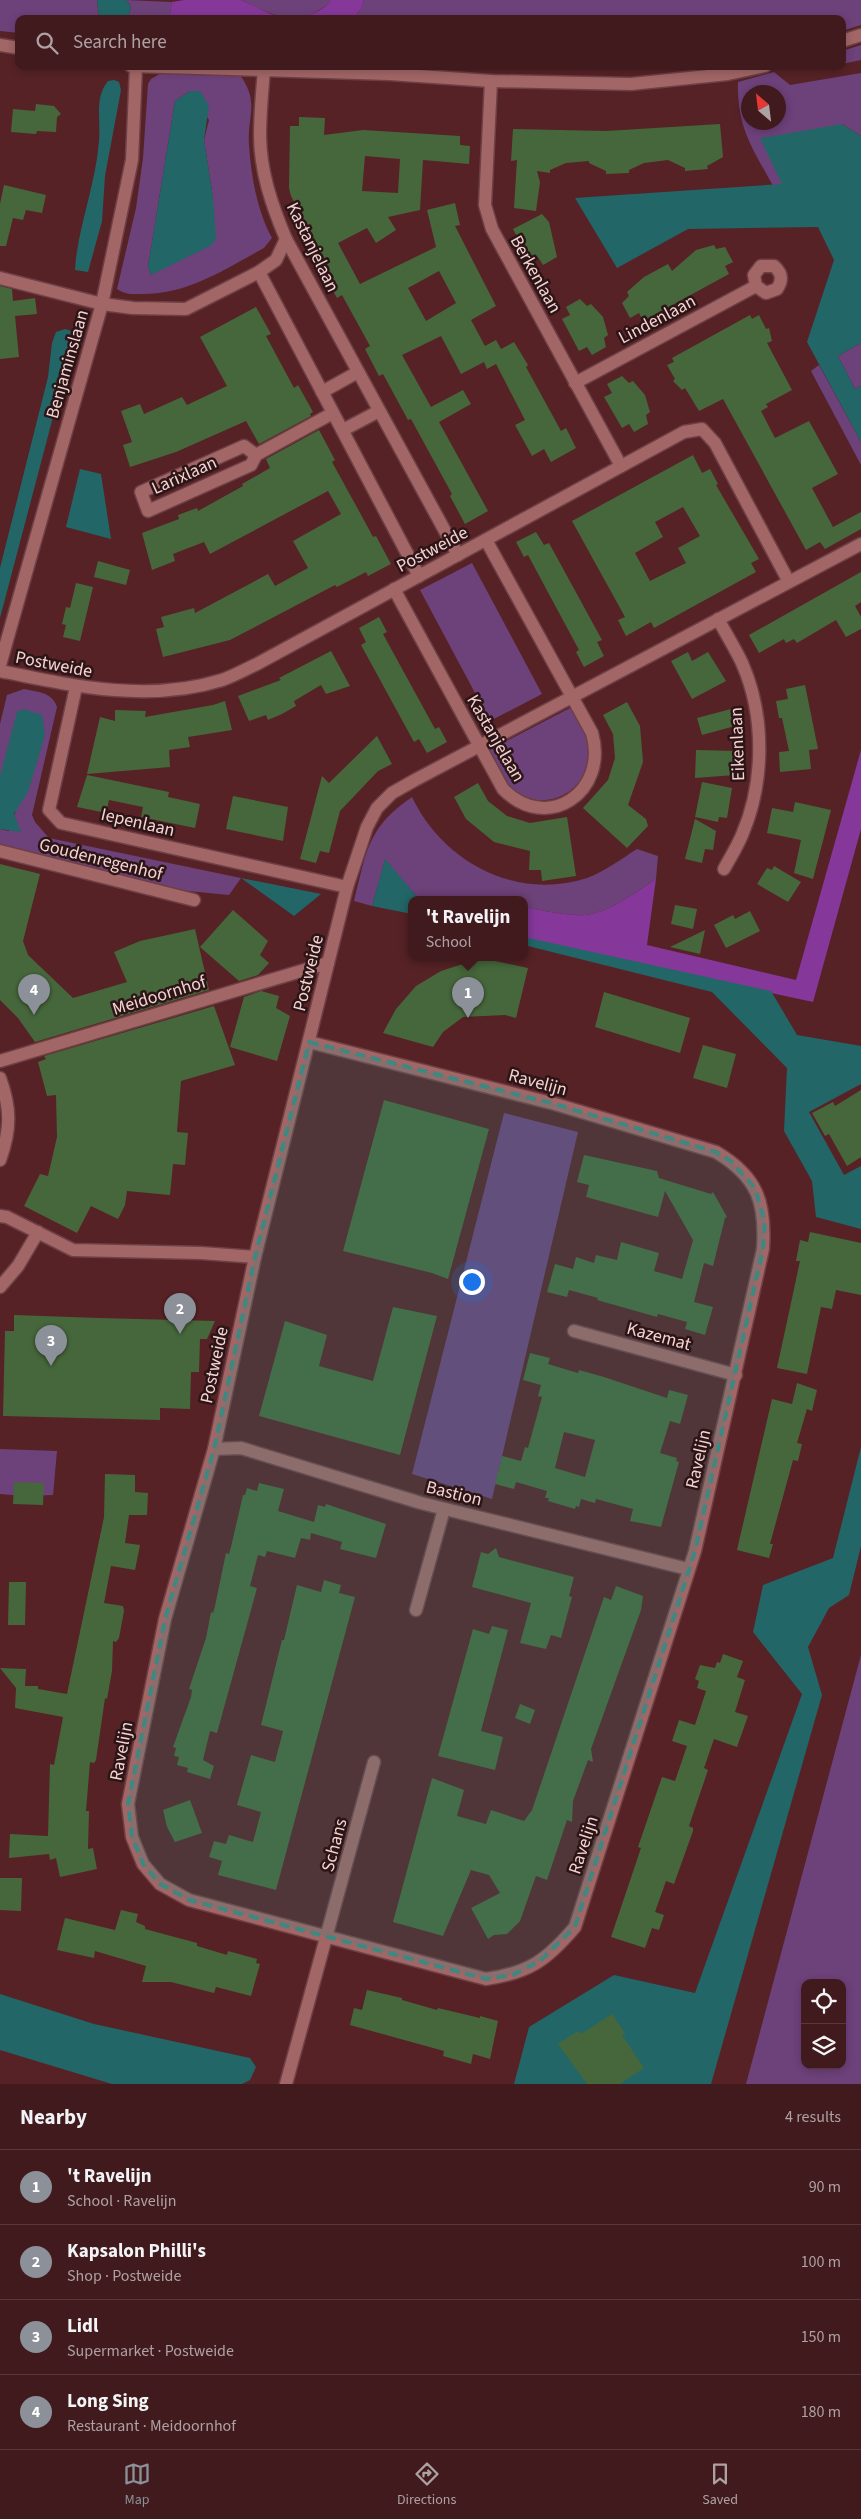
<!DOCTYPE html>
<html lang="en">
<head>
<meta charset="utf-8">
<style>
	:root { --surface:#401a1c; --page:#4b2729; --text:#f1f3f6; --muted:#aea1a3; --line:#59383b; --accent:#8c9099 }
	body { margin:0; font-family:"Source Sans 3",sans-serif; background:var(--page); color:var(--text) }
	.controls { position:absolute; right:15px; bottom:15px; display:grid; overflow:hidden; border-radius:10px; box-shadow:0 2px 8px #0003 }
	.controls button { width:45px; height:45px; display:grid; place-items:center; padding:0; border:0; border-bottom:1px solid var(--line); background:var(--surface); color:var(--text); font:25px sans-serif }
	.compass { position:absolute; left:741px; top:85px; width:45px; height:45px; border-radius:50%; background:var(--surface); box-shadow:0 2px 8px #0003; rotate:332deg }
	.you { position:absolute; left:471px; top:1281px; width:18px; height:18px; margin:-12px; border:4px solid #fff; border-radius:50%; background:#1a73e8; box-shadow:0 0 0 8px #1a73e833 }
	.badge { display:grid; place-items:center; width:32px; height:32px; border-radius:50%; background:var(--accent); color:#fff; font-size:16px; font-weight:700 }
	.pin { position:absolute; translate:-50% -41px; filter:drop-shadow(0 1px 2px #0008) }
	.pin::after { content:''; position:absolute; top:26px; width:18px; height:15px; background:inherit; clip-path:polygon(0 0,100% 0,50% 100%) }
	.popup { position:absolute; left:408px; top:896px; width:120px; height:65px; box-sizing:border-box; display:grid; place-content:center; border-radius:10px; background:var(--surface); filter:drop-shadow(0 1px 4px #0005); font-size:16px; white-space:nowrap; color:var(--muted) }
	.popup b { font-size:19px; color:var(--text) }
	.popup::after { content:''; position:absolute; left:50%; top:100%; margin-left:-10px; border:10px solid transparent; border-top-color:var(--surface) }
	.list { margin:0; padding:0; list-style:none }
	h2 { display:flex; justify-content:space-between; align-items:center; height:65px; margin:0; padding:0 20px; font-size:21px }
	h2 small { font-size:16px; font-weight:400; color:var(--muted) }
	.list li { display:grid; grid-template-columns:32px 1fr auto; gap:15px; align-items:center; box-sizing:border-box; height:75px; padding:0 20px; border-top:1px solid var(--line) }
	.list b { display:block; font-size:19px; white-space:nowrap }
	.list p { margin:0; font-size:16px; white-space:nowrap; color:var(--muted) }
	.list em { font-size:16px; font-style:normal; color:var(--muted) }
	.icon { flex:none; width:28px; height:28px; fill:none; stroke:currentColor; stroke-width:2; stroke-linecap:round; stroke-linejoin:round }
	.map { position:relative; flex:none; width:861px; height:2084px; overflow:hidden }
	.search { position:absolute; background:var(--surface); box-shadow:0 2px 8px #0003; left:15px; right:15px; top:15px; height:55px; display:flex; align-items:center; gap:12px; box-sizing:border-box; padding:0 18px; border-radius:10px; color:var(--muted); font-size:19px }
	.sheet { height:365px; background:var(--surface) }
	nav { display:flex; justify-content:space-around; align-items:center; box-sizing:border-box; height:70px; border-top:1px solid var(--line); background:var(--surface); font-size:14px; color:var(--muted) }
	nav a { display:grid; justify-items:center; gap:2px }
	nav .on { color:var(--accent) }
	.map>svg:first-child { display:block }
</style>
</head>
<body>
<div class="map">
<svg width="861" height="2084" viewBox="0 0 861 2084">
	<rect width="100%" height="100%" fill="#562226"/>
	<g fill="#6d417a" fill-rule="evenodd">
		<polygon points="0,0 97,0 99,19 19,19 19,33 0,31"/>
		<polygon points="126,0 172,2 169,19 128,19 131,6"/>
		<path d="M241 0H331C328 5 324 7 319 10 292 27 266 12 241 0Z"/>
		<polygon points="364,0 861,0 861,25 842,31 842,19 353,19 361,9"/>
		<polygon points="861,45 861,60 842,64 842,51"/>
		<path d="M163 72 240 75C260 103 247 115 249 145 251 175 257 211 272 238L264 248C225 269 189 294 143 294 133 294 126 295 117 289L136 208 143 158 148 84 151 79ZM190 91 209 120 204 140 213 198 151 275 148 267 175 101Z"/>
		<path d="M774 72 790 85 861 73V136L842 124 783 184 773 186C752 147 737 128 738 82ZM748 92H778V122H748Z"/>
		<polygon points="861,343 861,386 855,389 838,356"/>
		<polygon points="819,365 861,442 861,465 811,371"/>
		<polygon points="472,563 542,694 490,721 420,590"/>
		<path d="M24 689C38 692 52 692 57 707L32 815 35 822 49 838 241 878 229 895 178 890 0 846V829L9 831 17 807 25 795 0 776V724L7 695Z"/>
		<path d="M572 707C579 719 590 732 591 745 594 787 548 817 512 790 501 781 494 764 487 751Z"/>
		<path d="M412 797C443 862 516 901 587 878 604 872 621 859 637 849L658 856 656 879C632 894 604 918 575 915 558 914 541 910 524 907V899H419L385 860 372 906 354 901C367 851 367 828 412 797Z"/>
		<polygon points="504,1113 578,1132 492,1499 412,1474"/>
		<polygon points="0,1449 57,1451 53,1495 24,1496 0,1494"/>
		<path d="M861 1655V2084H746ZM805 1983H842V2065H805Z"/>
	</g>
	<g fill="#85389a">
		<polygon points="184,0 241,0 271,14 292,19 169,19 172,2"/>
		<path d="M331 0H364L361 9 353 19H293C307 16 323 12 331 0Z"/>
		<path d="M861 750V829L813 1002 524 939V907C541 910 558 914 575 915 604 918 632 894 656 879L647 945 796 980Z"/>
	</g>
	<g fill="#236668">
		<polygon points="97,0 126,0 131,6 128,19 99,19"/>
		<path d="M114 80 119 82 121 90 105 176 102 221 88 272 75 270 76 258C81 219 96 181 99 141 101 120 94 98 108 81Z"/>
		<polygon points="190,91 200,91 209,106 204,140 213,198 216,238 212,245 151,275 148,267 175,101"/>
		<polygon points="842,124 861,136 861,343 838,356 855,389 861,386 861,442 807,342 834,260 818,227 688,229 617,268 575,198 782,184 760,138"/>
		<polygon points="65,329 71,331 74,335 72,345 0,618 0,568 48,377 52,343 56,332"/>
		<polygon points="80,469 101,474 111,539 66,527"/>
		<polygon points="23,709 42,715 45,735 28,792 14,814 21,832 0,829 0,776 17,712"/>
		<polygon points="385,859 419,899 412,899 412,914 372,906"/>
		<polygon points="241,878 321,894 294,916"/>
		<polygon points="524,937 771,991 797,1035 861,1046 861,1084 809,1112 844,1175 861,1166 861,1229 816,1217 812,1181 784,1131 787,1068 712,992 524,945"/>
		<polygon points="861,1447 861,1546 849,1595 829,1608 808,1647 822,1695 711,2084 514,2084 529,2027 614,1975 695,1993 802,1694 753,1632 763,1585 833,1558"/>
		<polygon points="0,1994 94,2024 250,2058 256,2067 250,2080 242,2084 112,2084 0,2050"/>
	</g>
	<g fill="#46673b" fill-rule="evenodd">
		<polygon points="36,104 54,106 61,114 57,117 56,132 37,131 36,134 11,132 13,109 35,111"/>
		<path d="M299 117 325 118 324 135 363 130 460 136V145L470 146 469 164 423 160 420 210 388 217 396 230 376 243 367 228 338 243 360 284 436 247 427 210 455 203 460 225 455 226 496 306 471 320 485 346 496 340 501 349 514 342 528 365 526 367 561 431 566 428 576 448 551 462 544 449 532 456 515 425 525 420 496 364 487 369 484 362 461 374 441 336 402 355 431 407 463 390 471 404 439 422 488 511 465 524 450 496 452 494 411 419 408 420 383 374 379 376 365 349 370 346 342 295 337 298 322 271 329 268 291 196 289 188 290 126H299ZM365 156 400 159 398 193 362 191ZM439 271 456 303 426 321 408 288Z"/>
		<polygon points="720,124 723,157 707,166 708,169 685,171 685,168 668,160 644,163 629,170 629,173 606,174 606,171 589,163 589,161 566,163 550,170 550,173 537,171 540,182 536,211 514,208 517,160 511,161 513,129 606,131"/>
		<polygon points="4,185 46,195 42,213 26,210 23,220 13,218 6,246 0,246 0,204"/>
		<polygon points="542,214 549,222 557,257 543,265 538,257 530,261 513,229"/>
		<polygon points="714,245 716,249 725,247 733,262 725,266 729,274 643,321 639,313 630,318 622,303 629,296 627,292 644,277 668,264 672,271 696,250"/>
		<polygon points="0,286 12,289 13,301 35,298 37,314 15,316 19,357 0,359"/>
		<polygon points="580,299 587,306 591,304 603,317 608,335 604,338 606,347 592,355 587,347 579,351 562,319 570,315 566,307"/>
		<polygon points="256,307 271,334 266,336 294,388 298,385 313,412 310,414 311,416 259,444 246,421 176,452 130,467 123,445 132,442 121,411 140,404 144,414 182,397 187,405 227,386 200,337"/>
		<polygon points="750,315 752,319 759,315 766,329 769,328 772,341 767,343 792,390 766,404 768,407 761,411 775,438 809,421 838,474 812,488 833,527 861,512 861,529 825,549 820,542 806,550 723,399 699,411 685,388 682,390 673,381 675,379 667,365 674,362 672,358"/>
		<polygon points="622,376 629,383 633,381 645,395 650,412 646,415 648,424 634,432 629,424 622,428 604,397 612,393 607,384"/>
		<polygon points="319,430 335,460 332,462 365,522 373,537 376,536 391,564 368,576 366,572 337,587 335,585 230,640 163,657 156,629 164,627 161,617 194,608 195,613 268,574 275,586 308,568 293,541 341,514 328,491 210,554 204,542 173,554 175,561 152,570 142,533 179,519 178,515 197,508 198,511 243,486 242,484 270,468 266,459"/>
		<path d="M693 455 702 473 710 469 718 484 716 485 759 559 751 563 756 572 654 628 651 622 626 636 618 620 625 617 572 521ZM683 507 700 536 678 548 686 563 650 581 635 553 663 537 655 522Z"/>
		<polygon points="536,532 544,545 549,543 602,640 597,642 604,656 584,667 576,652 579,650 550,596 528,555 524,557 516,542"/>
		<polygon points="98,561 130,570 126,585 94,577"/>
		<polygon points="861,572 861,602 855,606 861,617 861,629 846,637 836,620 797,643 794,639 786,643 784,639 759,653 749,635"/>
		<polygon points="76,583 93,587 80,641 63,637 66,625 62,624 66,607 70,608"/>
		<polygon points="379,617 387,632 383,634 435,729 439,727 447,742 427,753 419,739 414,742 361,645 366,642 359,628"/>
		<polygon points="331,651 350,686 326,694 321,685 294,701 296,706 282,714 268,720 266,715 249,721 238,696 281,680 279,678"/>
		<polygon points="688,652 692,661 708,652 726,681 692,699 671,661"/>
		<polygon points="805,685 818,749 809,750 811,769 780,772 779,752 789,751 782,718 779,718 776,701 788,699 786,689"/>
		<polygon points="225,701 232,730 188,737 190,747 169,750 170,767 87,774 100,717 115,721 115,710 146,711 145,717 213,705"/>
		<polygon points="627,702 640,726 643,762 628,805 646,819 648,826 627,848 583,808 608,780 615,758 613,734 603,715"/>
		<polygon points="731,709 735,726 702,735 697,718"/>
		<polygon points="377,736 392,764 378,771 340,811 329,853 320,851 316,863 300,859 322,776 329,783"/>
		<polygon points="696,750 736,751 735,775 695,778"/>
		<polygon points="87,775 169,792 168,797 200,804 195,828 141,817 143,807 109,800 106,813 77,807"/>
		<polygon points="702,782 732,788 727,818 719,817 718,822 695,817"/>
		<polygon points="478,783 488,801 507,816 530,823 567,817 576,876 542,881 541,870 529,870 530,851 494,842 466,819 454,797"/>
		<polygon points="233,796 288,807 283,841 226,829"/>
		<polygon points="795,802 831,810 813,879 794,873 801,840 767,833 772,808 793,812"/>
		<polygon points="695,819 716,831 713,850 705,849 702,863 685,859"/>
		<polygon points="0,864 40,874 23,941 28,955 73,998 127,982 114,952 140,941 195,929 209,990 35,1042 18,1018 0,1000"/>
		<polygon points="774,866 801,882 788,902 757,884 767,868 772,870"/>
		<polygon points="675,905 697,909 693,929 671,924"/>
		<polygon points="233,910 268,941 260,955 269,963 258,975 239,981 200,947"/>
		<polygon points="750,911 760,931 726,948 714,925 733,915 735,919"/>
		<polygon points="705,930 700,954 670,947"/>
		<polygon points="468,957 495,957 495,961 528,968 516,1018 505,1015 463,1017 443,1032 433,1047 383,1033 396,1009 416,986 441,971 469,962"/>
		<polygon points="261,991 279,996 276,1008 290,1016 277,1061 230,1047 244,997"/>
		<polygon points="604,992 690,1018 680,1053 595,1027"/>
		<polygon points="214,1006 235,1065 181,1081 177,1132 188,1133 185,1165 173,1164 170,1195 127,1191 125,1205 118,1219 91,1206 77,1233 24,1206 40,1174 48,1176 57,1137 56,1095 47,1096 38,1062 46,1059 44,1056"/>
		<polygon points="703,1045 736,1054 727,1088 693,1078"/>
		<polygon points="861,1090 861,1157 847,1166 829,1134 825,1136 812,1113 833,1102 835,1106"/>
		<polygon points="384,1100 489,1129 448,1279 432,1273 343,1251"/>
		<polygon points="584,1155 657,1171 659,1178 711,1194 713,1192 727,1217 725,1218 713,1266 704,1263 694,1302 713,1307 705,1335 685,1329 687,1322 658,1314 657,1317 597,1300 598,1298 569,1290 567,1297 547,1292 555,1264 573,1269 576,1257 594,1263 596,1255 617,1260 621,1242 659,1253 654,1271 682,1279 693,1240 665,1191 658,1217 586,1197 589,1185 577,1182"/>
		<polygon points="810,1232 861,1243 861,1295 836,1290 832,1309 821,1307 807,1374 777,1368 800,1261 796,1261 800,1240 808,1242"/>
		<polygon points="393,1307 437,1316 400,1455 259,1416 285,1321 327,1335 319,1366 373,1381"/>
		<polygon points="14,1315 99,1318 215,1321 207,1339 200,1339 199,1372 191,1372 190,1409 160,1408 160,1420 3,1416 5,1331 14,1331"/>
		<path d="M530 1353 550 1358 548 1364 578 1373 579 1370 604 1377 667 1398 669 1390 688 1395 680 1424 670 1421 660 1453 677 1458 676 1461 679 1462 661 1527 630 1521 633 1509 596 1499 595 1503 581 1499 579 1507 576 1506 575 1509 548 1501 549 1498H545L547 1491 516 1482 514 1489 495 1484 502 1456 521 1461 525 1447 528 1448 542 1397 538 1396 541 1385 523 1380ZM564 1432 595 1440 585 1477 555 1468Z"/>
		<polygon points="797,1383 817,1390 812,1411 807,1409 797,1443 802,1444 798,1461 793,1460 770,1544 773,1544 769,1558 737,1550 772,1399 792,1404"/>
		<polygon points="105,1474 135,1475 135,1492 148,1493 147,1515 129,1515 125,1543 140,1545 135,1570 111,1566 104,1603 123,1606 124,1611 119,1638 116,1642 113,1641 112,1671 107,1699 105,1698 96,1760 94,1763 90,1762 86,1811 89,1811 88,1849 93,1848 97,1869 60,1877 56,1858 50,1860 49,1854 9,1858 10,1834 48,1836 50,1764 54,1765 63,1717 15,1708 16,1688 0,1668 26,1669 25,1686 38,1686 38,1689 67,1694 104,1517"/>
		<polygon points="14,1482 44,1483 43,1505 13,1504"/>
		<polygon points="259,1483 284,1489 278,1511 314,1522 318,1505 325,1507 326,1504 386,1524 376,1558 340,1549 342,1542 311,1533 310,1540 301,1538 295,1558 267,1551 265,1557 258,1555 250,1586 257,1588 217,1733 210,1731 203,1760 214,1766 210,1779 187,1772 188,1768 177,1765 179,1757 174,1756 176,1748 173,1747 191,1697 192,1690 189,1689 206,1638 211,1612 213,1613 215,1606 226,1553 229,1554 231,1547 243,1495 245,1495 247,1488 257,1491"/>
		<polygon points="496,1548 499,1557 574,1577 569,1596 572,1597 561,1638 551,1635 546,1649 520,1643 531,1603 472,1587 481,1552 488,1554"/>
		<polygon points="324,1580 341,1585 339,1593 355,1597 276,1890 218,1875 222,1861 209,1857 214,1841 226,1844 229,1835 253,1842 261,1812 237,1805 251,1755 275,1762 283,1731 261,1725 282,1640 284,1640 297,1585 321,1592"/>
		<polygon points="9,1582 26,1582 25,1625 8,1625"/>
		<polygon points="616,1586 643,1596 641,1610 591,1749 593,1762 588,1760 573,1801 572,1822 567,1820 547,1880 536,1876 520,1921 507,1934 494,1935 488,1939 471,1908 500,1893 489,1875 471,1870 443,1936 393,1922 432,1778 464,1790 457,1816 486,1824 491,1810 524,1821 532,1810 604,1597 611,1600"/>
		<polygon points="492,1626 508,1630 481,1731 503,1737 495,1770 438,1756 473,1629 489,1634"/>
		<polygon points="723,1654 743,1661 737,1677 745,1680 735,1712 748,1716 737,1747 714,1739 704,1768 708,1770 689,1826 693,1828 693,1831 674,1884 666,1881 655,1912 664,1915 659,1930 652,1928 645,1948 611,1937 641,1848 638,1847 662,1777 675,1781 687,1746 672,1741 679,1720 695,1725 706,1691 697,1688 699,1681 695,1679 700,1665 715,1668 717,1662 720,1663"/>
		<polygon points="520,1704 535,1710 530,1724 515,1718"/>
		<polygon points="190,1800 202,1833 175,1842 167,1827 163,1810"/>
		<polygon points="0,1878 22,1878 21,1911 0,1910"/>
		<polygon points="121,1910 138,1914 136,1922 145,1926 145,1929 197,1943 197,1946 227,1955 228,1951 257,1959 256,1963 260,1964 251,1996 216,1987 214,1993 171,1982 142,1982 146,1966 95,1951 94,1958 57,1950 65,1918 115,1930"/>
		<polygon points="367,1990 402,1998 402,2000 437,2010 438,2008 480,2018 480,2016 498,2021 490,2059 473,2054 471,2064 443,2056 444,2051 350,2025 354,2008 362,2010"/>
		<polygon points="612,2014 625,2033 622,2035 644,2068 620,2084 587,2084 558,2044 578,2031 581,2034"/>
	</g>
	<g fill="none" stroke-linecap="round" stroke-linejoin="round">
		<g stroke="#6e4045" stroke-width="15">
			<g id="minor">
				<polyline points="842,41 861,35"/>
				<polyline points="0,45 19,48"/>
				<polyline points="131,66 390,74 491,81 631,84 728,74 765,66"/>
				<path d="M264 70C262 92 260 114 260 135 260 171 272 206 286 239L458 555"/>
				<polyline points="491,81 485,205 492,229 621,466"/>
				<polyline points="259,272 419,576"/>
				<polyline points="0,278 102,304 133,308 186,309 259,272 276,260 286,239"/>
				<path d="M575 383 756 286 754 275 761 266H774C782 273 783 280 777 289L766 293 756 286"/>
				<polyline points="322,392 358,372"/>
				<polyline points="343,430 379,411"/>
				<polyline points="256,455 251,465 148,511 141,492 244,446 256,455 333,413"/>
				<path d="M394 589 503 789C547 834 609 792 592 733L486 540"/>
				<path d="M718 619C726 634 735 648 742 663 765 715 765 782 742 835 737 847 730 858 724 869"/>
				<polyline points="0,665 102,304 132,160 136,67"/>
				<path d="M0 671C73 686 148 703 222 680 234 676 246 669 257 664L684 432 702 429 715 443 789 582"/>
				<polyline points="76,687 49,810 61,823 347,887"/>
				<polyline points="0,851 194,900"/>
				<path d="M309 1042 555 1104 716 1152C758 1177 766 1203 763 1249L695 1551 575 1927C547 1960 529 1973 486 1979L189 1900 160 1884 143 1864 132 1837 128 1804 165 1619 214 1449 255 1257 347 887 367 827 377 808 392 793 415 780 861 544"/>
				<polyline points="0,1061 328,963"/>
				<path d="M0 1078C11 1108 11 1129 0 1160"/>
				<polyline points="0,1216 7,1217 73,1250 201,1253 255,1257"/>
				<polyline points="0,1287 18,1266 38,1232"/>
				<polyline points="574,1331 736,1375"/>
				<polyline points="214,1449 241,1448 421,1503 688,1569"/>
				<polyline points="416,1610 444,1509"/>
				<polyline points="286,2084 374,1762"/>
			</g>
		</g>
		<use href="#minor" stroke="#a26667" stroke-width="12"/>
	</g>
	<path fill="#3d8982" fill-opacity="0.2" stroke="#3d8982" stroke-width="4" stroke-dasharray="10 6" stroke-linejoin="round" d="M309 1042 555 1104 716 1152 731 1161 755 1188 765 1222 763 1249 695 1551 575 1927 540 1961 513 1975 486 1979 189 1900 160 1884 143 1864 132 1837 128 1804 165 1619 214 1449 255 1257Z"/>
	<g text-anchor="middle" stroke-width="5" stroke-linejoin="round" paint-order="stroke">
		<g font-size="18" fill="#f5d3d2" stroke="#2c1516">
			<text transform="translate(313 247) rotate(64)" y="6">Kastanjelaan</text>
			<text transform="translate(536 274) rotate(61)" y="6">Berkenlaan</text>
			<text transform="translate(657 319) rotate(-28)" y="6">Lindenlaan</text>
			<text transform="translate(67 364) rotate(-74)" y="6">Benjaminslaan</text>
			<text transform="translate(184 475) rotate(-24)" y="6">Larixlaan</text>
			<text transform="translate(432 549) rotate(-28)" y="6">Postweide</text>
			<text transform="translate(54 664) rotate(11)" y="6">Postweide</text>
			<text transform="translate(496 738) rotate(60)" y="6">Kastanjelaan</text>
			<text transform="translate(737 744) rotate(-92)" y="6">Eikenlaan</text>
			<text transform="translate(138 822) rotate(13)" y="6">Iepenlaan</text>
			<text transform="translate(101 859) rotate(14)" y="6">Goudenregenhof</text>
			<text transform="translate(308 973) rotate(-76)" y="6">Postweide</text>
			<text transform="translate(159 995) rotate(-17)" y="6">Meidoornhof</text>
			<text transform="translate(538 1082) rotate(15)" y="6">Ravelijn</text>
			<text transform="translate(659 1336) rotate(15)" y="6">Kazemat</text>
			<text transform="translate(214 1365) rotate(-78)" y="6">Postweide</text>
			<text transform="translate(698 1459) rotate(-77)" y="6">Ravelijn</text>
			<text transform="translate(454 1493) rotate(14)" y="6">Bastion</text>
			<text transform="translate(121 1751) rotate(-79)" y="6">Ravelijn</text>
			<text transform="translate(334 1845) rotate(-75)" y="6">Schans</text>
			<text transform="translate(583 1845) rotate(-72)" y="6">Ravelijn</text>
		</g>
	</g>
</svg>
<div class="controls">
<button><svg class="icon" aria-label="locate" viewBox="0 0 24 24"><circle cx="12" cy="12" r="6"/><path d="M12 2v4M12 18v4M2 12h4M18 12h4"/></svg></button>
<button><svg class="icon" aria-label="layers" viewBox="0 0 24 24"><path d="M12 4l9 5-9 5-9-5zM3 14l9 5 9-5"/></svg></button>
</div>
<svg class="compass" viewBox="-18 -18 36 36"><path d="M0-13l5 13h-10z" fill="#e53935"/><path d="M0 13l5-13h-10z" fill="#aea1a3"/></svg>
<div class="you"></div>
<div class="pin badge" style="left:468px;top:1018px">1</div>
<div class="popup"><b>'t Ravelijn</b>School</div>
<div class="pin badge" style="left:180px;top:1334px">2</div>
<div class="pin badge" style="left:51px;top:1366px">3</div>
<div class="pin badge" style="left:34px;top:1015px">4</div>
<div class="search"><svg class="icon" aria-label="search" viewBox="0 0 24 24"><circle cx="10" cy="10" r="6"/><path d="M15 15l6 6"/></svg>Search here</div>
</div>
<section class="sheet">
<h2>Nearby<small>4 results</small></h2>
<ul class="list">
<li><span class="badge">1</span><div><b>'t Ravelijn</b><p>School · Ravelijn</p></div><em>90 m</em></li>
<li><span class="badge">2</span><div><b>Kapsalon Philli's</b><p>Shop · Postweide</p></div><em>100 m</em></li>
<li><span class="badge">3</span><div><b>Lidl</b><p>Supermarket · Postweide</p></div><em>150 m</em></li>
<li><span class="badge">4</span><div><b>Long Sing</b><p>Restaurant · Meidoornhof</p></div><em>180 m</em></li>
</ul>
</section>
<nav>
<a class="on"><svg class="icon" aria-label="map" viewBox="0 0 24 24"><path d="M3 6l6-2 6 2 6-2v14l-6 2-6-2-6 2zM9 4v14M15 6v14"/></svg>Map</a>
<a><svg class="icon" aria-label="directions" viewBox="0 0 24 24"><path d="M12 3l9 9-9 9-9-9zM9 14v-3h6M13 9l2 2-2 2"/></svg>Directions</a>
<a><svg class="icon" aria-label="saved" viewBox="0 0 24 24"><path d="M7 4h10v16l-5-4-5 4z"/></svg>Saved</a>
</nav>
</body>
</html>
